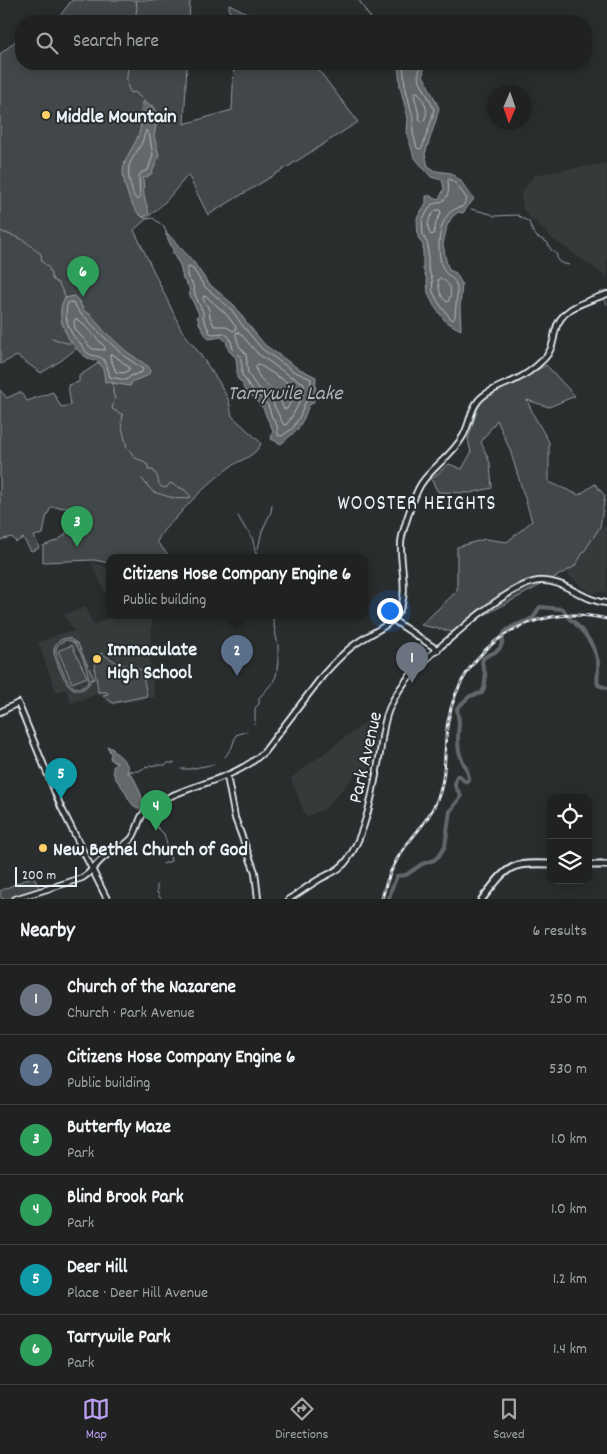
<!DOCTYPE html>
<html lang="en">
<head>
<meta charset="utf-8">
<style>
	:root { --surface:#202222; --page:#282a2a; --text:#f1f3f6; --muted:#a2a4a5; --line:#3d3f40; --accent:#bca0f2 }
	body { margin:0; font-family:Dekko,sans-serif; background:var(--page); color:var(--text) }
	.controls { position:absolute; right:15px; bottom:15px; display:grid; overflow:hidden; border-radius:10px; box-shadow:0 2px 12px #0003 }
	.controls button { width:45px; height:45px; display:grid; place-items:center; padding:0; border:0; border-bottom:1px solid var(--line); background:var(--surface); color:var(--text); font:25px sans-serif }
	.compass { position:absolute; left:487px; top:85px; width:45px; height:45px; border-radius:50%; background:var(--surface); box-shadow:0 2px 12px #0003; rotate:182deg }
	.scale { position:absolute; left:15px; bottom:12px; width:62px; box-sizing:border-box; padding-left:5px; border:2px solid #e8f1f8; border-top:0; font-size:14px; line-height:18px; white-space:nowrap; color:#e8f1f8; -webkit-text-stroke:4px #2a2d2e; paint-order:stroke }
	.you { position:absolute; left:389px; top:610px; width:18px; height:18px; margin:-12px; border:4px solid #fff; border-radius:50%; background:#1a73e8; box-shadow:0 0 0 8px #1a73e833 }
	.badge { display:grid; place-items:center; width:32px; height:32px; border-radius:50%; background:var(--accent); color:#fff; font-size:16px; font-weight:700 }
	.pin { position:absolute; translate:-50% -41px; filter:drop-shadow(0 1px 2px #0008) }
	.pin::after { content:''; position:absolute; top:26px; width:18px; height:15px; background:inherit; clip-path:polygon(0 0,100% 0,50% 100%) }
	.popup { position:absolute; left:106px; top:554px; width:262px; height:65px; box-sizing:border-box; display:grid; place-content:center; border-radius:10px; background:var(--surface); filter:drop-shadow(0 1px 4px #0005); font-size:16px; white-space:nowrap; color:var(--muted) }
	.popup b { font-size:19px; color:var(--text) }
	.popup::after { content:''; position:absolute; left:50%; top:100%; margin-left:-10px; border:10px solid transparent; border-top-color:var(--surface) }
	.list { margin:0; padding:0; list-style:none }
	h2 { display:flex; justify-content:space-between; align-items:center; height:65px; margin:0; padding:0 20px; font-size:21px }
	h2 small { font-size:16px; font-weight:400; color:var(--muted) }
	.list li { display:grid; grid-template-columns:32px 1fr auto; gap:15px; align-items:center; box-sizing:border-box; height:70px; padding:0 20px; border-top:1px solid var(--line) }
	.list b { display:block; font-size:19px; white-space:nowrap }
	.list p { margin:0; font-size:16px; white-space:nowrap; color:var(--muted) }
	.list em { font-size:16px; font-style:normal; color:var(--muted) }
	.icon { flex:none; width:28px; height:28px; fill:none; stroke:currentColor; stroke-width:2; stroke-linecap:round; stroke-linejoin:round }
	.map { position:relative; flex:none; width:607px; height:899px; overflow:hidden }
	.search { position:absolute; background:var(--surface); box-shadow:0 2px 12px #0003; left:15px; right:15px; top:15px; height:55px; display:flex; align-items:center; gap:12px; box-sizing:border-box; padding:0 18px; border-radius:20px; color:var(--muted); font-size:19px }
	.sheet { height:485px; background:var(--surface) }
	nav { display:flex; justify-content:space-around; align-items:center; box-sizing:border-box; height:70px; border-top:1px solid var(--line); background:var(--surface); font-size:14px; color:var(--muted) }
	nav a { display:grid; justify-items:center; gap:2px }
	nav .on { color:var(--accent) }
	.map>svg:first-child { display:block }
</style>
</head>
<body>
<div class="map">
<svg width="607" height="899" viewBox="0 0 607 899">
	<rect width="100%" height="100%" fill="#2a2d2e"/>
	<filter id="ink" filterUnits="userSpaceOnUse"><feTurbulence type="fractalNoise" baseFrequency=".02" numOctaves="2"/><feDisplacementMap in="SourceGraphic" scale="10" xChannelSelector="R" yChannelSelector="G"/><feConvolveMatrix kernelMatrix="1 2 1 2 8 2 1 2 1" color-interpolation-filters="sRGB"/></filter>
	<g filter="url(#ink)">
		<g fill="#363a3b">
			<polygon points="607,163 607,280 604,275 553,239 523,210 521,193 535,175"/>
			<polygon points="607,525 607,592 591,593 569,576 555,545 579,542"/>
			<polygon points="91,562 109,568 109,600 106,594"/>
			<polygon points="86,607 93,625 116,615 152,615 150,662 155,697 112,705 98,694 71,703 66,689 56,692 38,642 57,635 74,631 64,615"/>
			<polygon points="367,721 380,736 375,767 358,772 324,809 306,817 291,778"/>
		</g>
		<g fill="#424648" stroke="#959ca0" fill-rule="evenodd">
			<polygon points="72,0 190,0 189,21 56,21"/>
			<polygon points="229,4 249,14 276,21 230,21"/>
			<path d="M18 39 21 46V64H187L184 124 232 110 234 64H314L358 122 289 166 208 215 188 175 166 201 134 230 181 329 197 350 219 382 229 401 232 416 259 441 261 444C254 457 242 459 230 467 210 482 192 499 176 518 167 527 162 530 157 542L170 557H110L109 563 94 560 43 562V546L58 540 65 535 67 530 66 519 69 508 51 507 46 518 43 534 34 536 39 548 31 551 23 538 16 542 12 537 0 540V390L7 398 20 392 27 401 53 392 61 407 71 405 68 385 79 382V376L100 362 78 347 62 360 41 373 17 356 0 364V54Z"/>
			<polygon points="546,365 575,396 549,407 527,400 534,416 549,442 549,482 579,495 595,484 605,496 600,527 574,567 453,632 421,625 457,591 457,547 485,539 507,542 532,521 510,450 497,420 481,442 490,463 492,488 470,493 438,492 431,479 449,464 462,469 471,453 468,439 480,401"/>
			<path d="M69 638 78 644 94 679 92 680 91 679C89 685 86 689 79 690 66 691 58 665 54 654 53 644 59 638 69 638ZM66 640C70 641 71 641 74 643 79 647 91 675 88 682 85 688 77 690 71 685 67 682 55 655 56 650 57 644 61 642 66 640Z"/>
			<polygon points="72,645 87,677 72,683 58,651"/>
			<path d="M101 653 119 664 142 670 147 696 113 703 103 695 108 694 107 692H98C97 672 90 672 101 653Z"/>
			<polygon points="33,876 40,889 8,899 2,899 0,895 0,891"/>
		</g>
		<g fill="#63686b" stroke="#989fa3">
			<polygon points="398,64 425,64 423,75 439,108 436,120 425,154 428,166 436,171 451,173 460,180 474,199 463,213 458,212 452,217 447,226 443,244 446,260 449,270 456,273 462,284 460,307 461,330 446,322 434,306 428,293 427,280 423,269 423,245 418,237 417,218 426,203 426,196 431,196 435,199 440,198 444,188 442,180 431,177 414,157 407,133 408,119 400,86"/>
			<path d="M142 103H145L153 106 156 112 157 121 154 136 159 155 152 173 147 177 143 178 144 196 149 213 148 215 143 217C131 211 120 178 124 165 127 153 137 143 140 130 142 122 140 112 142 103Z"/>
			<path d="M166 232 193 261 208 283 235 306 246 322 265 345 296 367 316 377 315 397 313 403 309 405 304 418 297 430 281 444 271 439 273 430 267 418 263 408 250 394 247 393 243 387V384L237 378V367L236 358 229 351 226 341 221 337 209 339C204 334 199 324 197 316L199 314 190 296 189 287 183 279 180 265 173 254V250L166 235Z"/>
			<path d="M74 296 79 301 84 311 90 314 104 331 127 352 149 367 150 372 147 376 133 381 130 386 105 382C104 373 104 366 96 360L94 361C74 355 51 318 65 298Z"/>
			<path d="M107 746 113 749 114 752C121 755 124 761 129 767L127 771H132L127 773 131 774C138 784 142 797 145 809 133 811 129 799 124 790 118 780 113 780 113 767L117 762H113L110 758 111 754Z"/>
		</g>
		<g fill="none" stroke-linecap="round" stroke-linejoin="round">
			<g stroke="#b3bac0" stroke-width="1">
				<polyline points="403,64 405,85 413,118 413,133 417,148 419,149 422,148 432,119 434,109 418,77 421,64"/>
				<path d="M416 92 419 93C425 103 430 111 423 122L420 120 414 94Z"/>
				<path d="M146 131 149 133 153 155 148 170 141 173 139 176 140 198 137 200C133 196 132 191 131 186 124 162 133 161 142 142 144 138 144 135 146 131Z"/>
				<path d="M450 179 456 184 467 199 462 207C437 209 434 255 445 272 449 277 455 278 457 287 458 296 455 308 455 317L453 320 450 318 438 302 433 292 432 279 428 268V245L423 235 422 220 432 204C447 202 450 196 448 181Z"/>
				<path d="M437 210H440L441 213 436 222 434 234 431 235C425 226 429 215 437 210Z"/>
				<polygon points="189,267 193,269 205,287 231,309 242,325 262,349 293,371 311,379 309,398 305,403 300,416 293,428 282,436 278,435 277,425 272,417 268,405 249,386 247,382 242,375 242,366 240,356 233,349 230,338 224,333 212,334 210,333 203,318 203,312 195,295 193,285 187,276 187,269"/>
				<path d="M440 278C451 283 453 291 448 302 440 299 439 288 438 280Z"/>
				<polygon points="204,296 207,297 226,314 236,327 235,330 233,331 225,326 214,326 210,317 209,309 203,299"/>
				<path d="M71 302 74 304 81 314 86 318 101 334 124 356 143 369 142 372 131 376 126 380 110 377C108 371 108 365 103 359 98 355 94 357 89 354 84 351 83 346 79 342 69 333 63 317 68 303Z"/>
				<polygon points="76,319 82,323 105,347 105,350 93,349 91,348 83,338 79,334 75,328 74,322"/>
				<path d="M237 332 240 333 258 354 290 376 304 383C305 395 293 416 286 425L283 424 272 401 254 383 248 373 246 354 239 346 236 335Z"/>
				<polygon points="111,354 114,355 129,367 129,370 124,373 116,372 110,357"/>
				<path d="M258 364 296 388V391L287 409H284C282 404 280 399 277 394 270 386 255 378 256 366Z"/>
			</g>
			<g stroke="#989fa3" stroke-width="1">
				<polyline points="136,0 137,8 136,13 138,21"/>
				<polyline points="359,0 368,15 370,16 371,21"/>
				<path d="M128 64C128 75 124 83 131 93L135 92 145 102"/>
				<polyline points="471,209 491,214 494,216 517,215 529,222 533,232 537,237 547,242 551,250 556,253 558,261 561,263 569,265"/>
				<polyline points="143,217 147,219 153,218 164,227 166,232"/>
				<path d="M0 230 2 232C8 234 19 237 25 241 30 245 35 250 41 254L42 262C50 266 50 271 52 279L59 284 66 299"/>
				<polyline points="605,300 607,304"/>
				<polyline points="52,338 66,343 70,343"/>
				<polyline points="113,382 113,393 115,399 112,409 123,415 122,421"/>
				<path d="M121 423 127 448 132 453 135 458 143 461 146 464 148 465V470H153C154 472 156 474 157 476 160 482 156 486 166 488L170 483 185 490 191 497C179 502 165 495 153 492L142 479"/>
				<polyline points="238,516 246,530 250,532 250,536 252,537 256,554"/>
				<polyline points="256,557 262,531 271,512 272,505"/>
				<polyline points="254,724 255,721 255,708 259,704 259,698 273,682 276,676 278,661 278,646 272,615"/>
				<polyline points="225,757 232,747 236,735 247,731"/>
				<polyline points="181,769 189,769 215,764"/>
				<polyline points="132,771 139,771 146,767 155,765 165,765 168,763 174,763"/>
				<polyline points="148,812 157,827 164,834 168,848"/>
				<polyline points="163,864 171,861 169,851"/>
				<polyline points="157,885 157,892 161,899"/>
			</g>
			<path stroke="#63686b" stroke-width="4" d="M389 899 391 890 397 876 406 875 422 864 434 860 439 856 445 846 450 811 461 797C460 787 451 792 457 776H460L463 780 467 782 469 780C469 769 461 762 459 751 457 741 458 733 459 723 459 718 457 713 457 708L470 696 482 693C485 687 486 681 485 674 485 669 480 664 483 659 486 654 495 654 499 649 505 643 500 636 506 631 513 624 529 622 534 617 536 614 537 610 540 607L563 609C565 612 567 616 570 619 574 623 572 619 576 624 586 634 595 647 598 662 599 670 596 679 598 685L607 688"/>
			<g stroke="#e8f1f8" stroke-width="8">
				<g id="secondary">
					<polyline points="393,620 438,650"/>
					<polyline points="0,712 18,703 61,807 107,899"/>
					<polyline points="227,776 235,818 255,872 258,899"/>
					<path d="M15 899 82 878C92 872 97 862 107 855 115 849 125 847 132 838 139 828 138 816 148 809 184 783 232 783 264 752L324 674C333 664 343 653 354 645 369 633 389 628 399 611 409 593 400 565 401 544 401 537 404 529 406 522 410 510 414 495 421 484 433 466 452 456 463 436 471 422 470 406 483 396 492 389 503 385 513 381 524 376 535 368 544 359 552 351 553 342 555 332 560 307 586 302 607 294"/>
					<path d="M289 899C299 893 308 886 318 880 328 874 341 870 348 859 367 831 374 786 380 753 382 739 383 723 389 709 404 672 440 648 468 623 485 609 518 583 539 581 565 579 582 601 607 603"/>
				</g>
			</g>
			<g stroke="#e8f1f8" stroke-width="9">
				<g id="primary">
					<polyline points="588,865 607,865"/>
					<path d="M482 899C508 867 507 862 551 864"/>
				</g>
			</g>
			<use href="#secondary" stroke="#2a2d2e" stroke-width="4.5"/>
			<use href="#primary" stroke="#2a2d2e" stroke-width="5"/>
			<g stroke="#e8f1f8" stroke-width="3">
				<path id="rail" d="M382 899C386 880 394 862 405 847 416 832 430 818 437 800 448 775 443 747 448 721 462 645 532 601 607 619"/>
			</g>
			<use href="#rail" stroke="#2a2d2e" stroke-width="1" stroke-dasharray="4" stroke-linecap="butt"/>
		</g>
	</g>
	<g fill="#ffd166" stroke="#2a2d2e" stroke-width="2">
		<circle cx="46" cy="115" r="5"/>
		<circle cx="97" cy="659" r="5"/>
		<circle cx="43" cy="848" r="5"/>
	</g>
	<g text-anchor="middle" stroke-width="4" stroke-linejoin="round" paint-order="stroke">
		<g font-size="20" font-weight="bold" fill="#e8f1f8" stroke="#2a2d2e" text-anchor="start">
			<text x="56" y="122">Middle Mountain</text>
			<text x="107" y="655">Immaculate<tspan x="107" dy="23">High School</tspan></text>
			<text x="53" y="855">New Bethel Church of God</text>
		</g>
		<g font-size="20" fill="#e8f1f8" stroke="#2a2d2e">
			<text transform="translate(364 757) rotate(-77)" y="7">Park Avenue</text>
		</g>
		<g font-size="21" font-style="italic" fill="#acb3b9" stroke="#2a2d2e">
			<text x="285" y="399">Tarrywile Lake</text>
		</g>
		<g font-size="21" letter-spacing="1" fill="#e8f1f8" stroke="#2a2d2e">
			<text x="417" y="509">WOOSTER HEIGHTS</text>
		</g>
	</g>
</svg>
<div class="controls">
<button><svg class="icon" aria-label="locate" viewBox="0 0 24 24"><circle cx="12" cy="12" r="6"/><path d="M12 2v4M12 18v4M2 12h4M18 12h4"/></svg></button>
<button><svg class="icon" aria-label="layers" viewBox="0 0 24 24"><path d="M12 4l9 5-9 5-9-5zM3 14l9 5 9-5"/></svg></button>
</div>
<svg class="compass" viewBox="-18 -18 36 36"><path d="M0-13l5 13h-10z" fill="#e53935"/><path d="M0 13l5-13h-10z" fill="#a2a4a5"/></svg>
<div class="scale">200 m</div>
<div class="you"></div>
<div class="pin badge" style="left:412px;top:683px;background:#6b7280">1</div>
<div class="pin badge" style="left:237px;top:676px;background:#5c6f8a">2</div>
<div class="popup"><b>Citizens Hose Company Engine 6</b>Public building</div>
<div class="pin badge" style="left:77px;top:547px;background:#2e9e5b">3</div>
<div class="pin badge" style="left:156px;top:831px;background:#2e9e5b">4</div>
<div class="pin badge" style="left:61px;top:799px;background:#0f9aa8">5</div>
<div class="pin badge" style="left:83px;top:297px;background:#2e9e5b">6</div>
<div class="search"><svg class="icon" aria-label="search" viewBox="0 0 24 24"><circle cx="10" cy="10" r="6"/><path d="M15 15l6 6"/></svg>Search here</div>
</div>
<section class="sheet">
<h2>Nearby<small>6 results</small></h2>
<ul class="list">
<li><span class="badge" style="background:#6b7280">1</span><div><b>Church of the Nazarene</b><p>Church · Park Avenue</p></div><em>250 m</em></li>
<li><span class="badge" style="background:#5c6f8a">2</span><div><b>Citizens Hose Company Engine 6</b><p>Public building</p></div><em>530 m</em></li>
<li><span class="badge" style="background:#2e9e5b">3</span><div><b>Butterfly Maze</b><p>Park</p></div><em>1.0 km</em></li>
<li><span class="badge" style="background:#2e9e5b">4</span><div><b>Blind Brook Park</b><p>Park</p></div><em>1.0 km</em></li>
<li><span class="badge" style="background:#0f9aa8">5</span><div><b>Deer Hill</b><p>Place · Deer Hill Avenue</p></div><em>1.2 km</em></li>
<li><span class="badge" style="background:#2e9e5b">6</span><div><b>Tarrywile Park</b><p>Park</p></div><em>1.4 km</em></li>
</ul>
</section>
<nav>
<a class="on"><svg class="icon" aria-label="map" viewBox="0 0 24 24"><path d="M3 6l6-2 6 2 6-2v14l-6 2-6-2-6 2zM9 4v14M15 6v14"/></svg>Map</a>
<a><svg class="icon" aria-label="directions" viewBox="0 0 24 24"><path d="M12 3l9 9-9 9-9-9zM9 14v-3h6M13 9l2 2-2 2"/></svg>Directions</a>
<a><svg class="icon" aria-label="saved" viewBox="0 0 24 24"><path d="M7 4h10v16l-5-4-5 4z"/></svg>Saved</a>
</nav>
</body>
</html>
